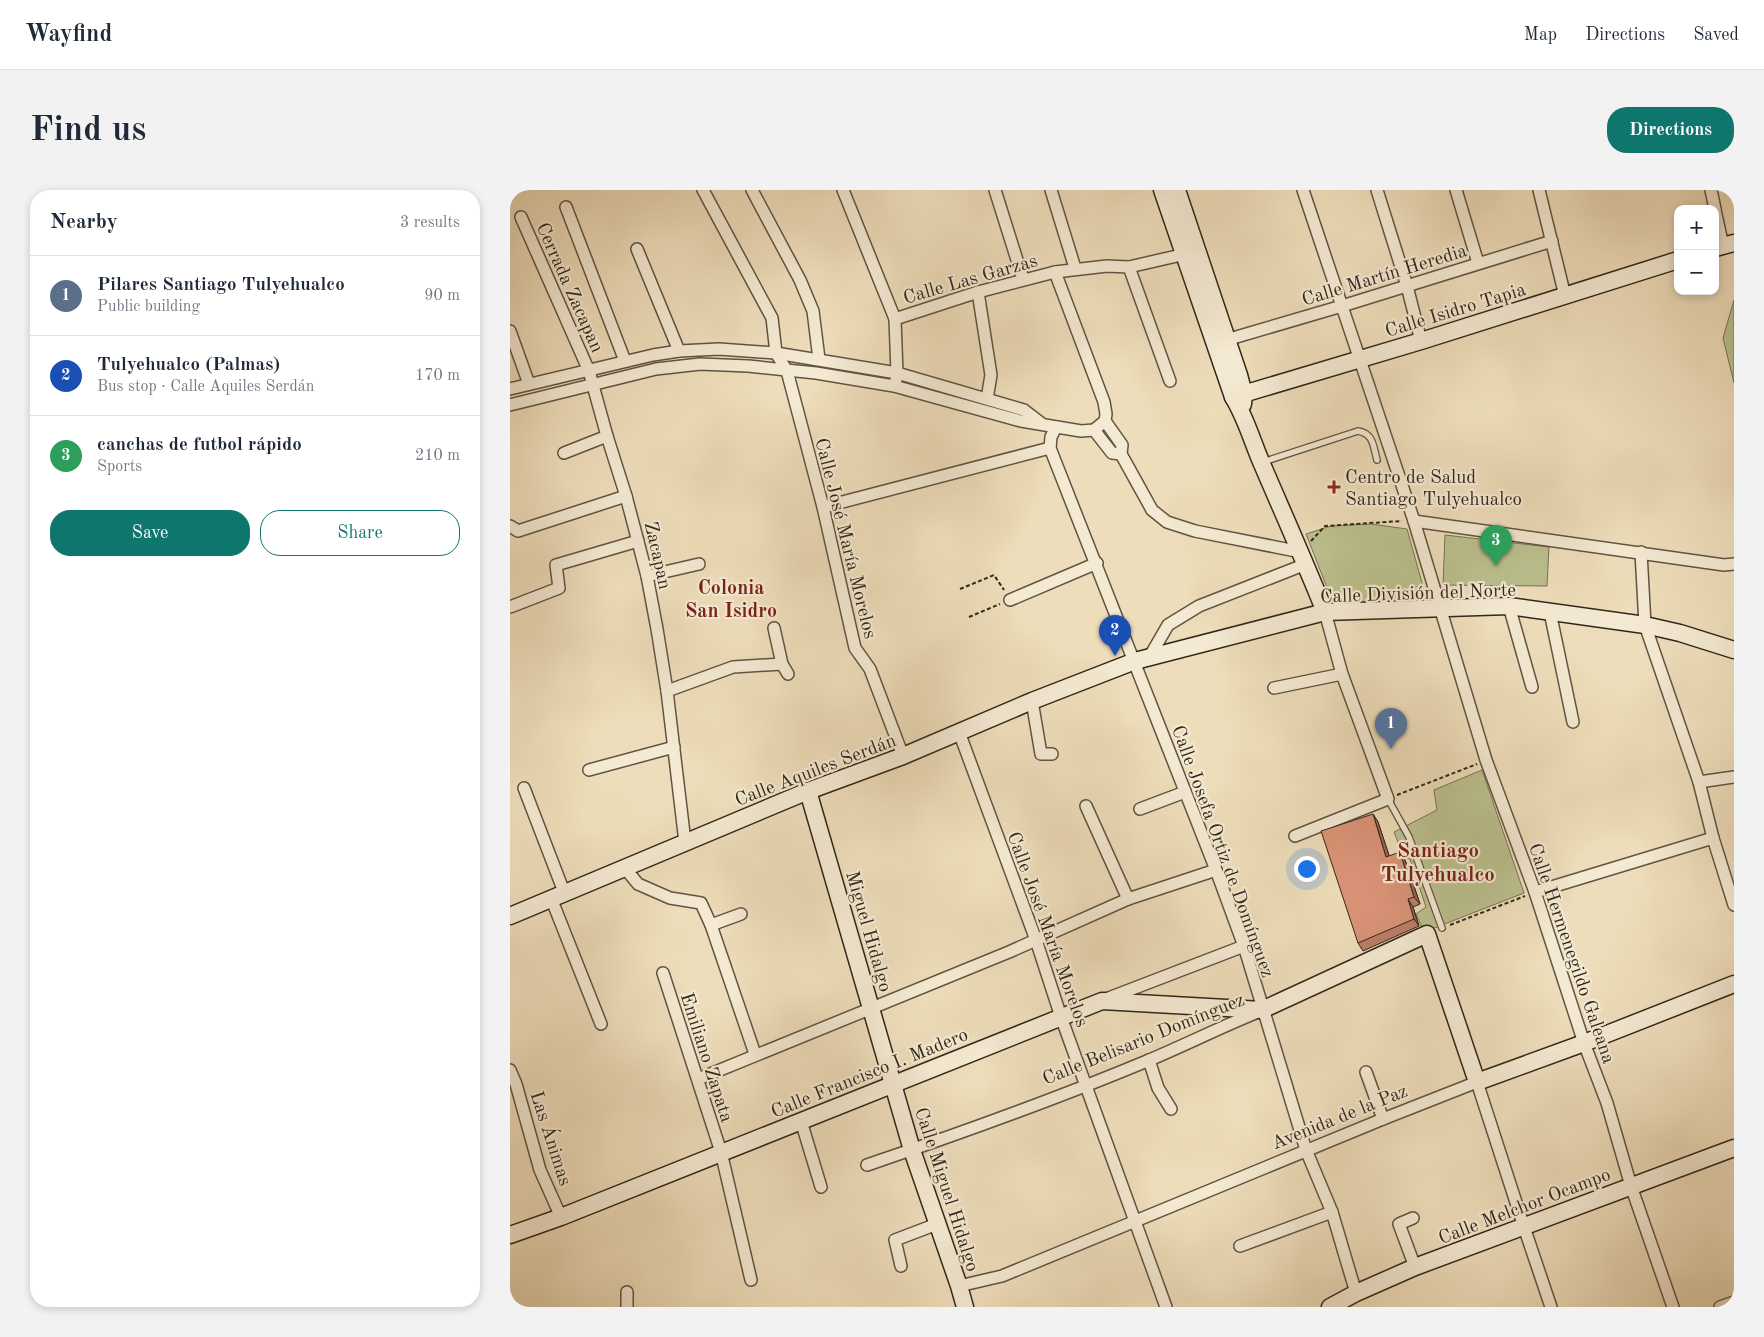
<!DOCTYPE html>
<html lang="en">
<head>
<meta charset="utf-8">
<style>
	:root { --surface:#fff; --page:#f2f2f3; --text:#1f2937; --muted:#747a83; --line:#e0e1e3; --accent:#0f766e }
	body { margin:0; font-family:"Old Standard TT",serif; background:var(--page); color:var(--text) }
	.controls { position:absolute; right:15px; top:15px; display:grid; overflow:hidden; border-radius:10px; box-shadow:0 2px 8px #0003 }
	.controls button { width:45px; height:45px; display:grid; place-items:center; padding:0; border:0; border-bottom:1px solid var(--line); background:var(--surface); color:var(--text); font:25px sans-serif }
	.you { position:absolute; left:796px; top:678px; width:18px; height:18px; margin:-12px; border:4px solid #fff; border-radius:50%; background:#1a73e8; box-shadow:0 0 0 8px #1a73e833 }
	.badge { display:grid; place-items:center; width:32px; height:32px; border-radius:50%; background:var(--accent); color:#fff; font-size:16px; font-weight:700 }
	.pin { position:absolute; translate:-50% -41px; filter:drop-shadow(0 1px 2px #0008) }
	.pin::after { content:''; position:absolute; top:26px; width:18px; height:15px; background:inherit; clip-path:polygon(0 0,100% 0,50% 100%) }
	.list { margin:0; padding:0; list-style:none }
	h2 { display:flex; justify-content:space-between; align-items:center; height:65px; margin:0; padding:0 20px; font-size:21px }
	h2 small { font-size:16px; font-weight:400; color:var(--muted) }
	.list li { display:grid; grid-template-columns:32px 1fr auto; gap:15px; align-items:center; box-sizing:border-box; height:80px; padding:0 20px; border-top:1px solid var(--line) }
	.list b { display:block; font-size:19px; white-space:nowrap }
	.list p { margin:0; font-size:16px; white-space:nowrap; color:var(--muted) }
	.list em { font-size:16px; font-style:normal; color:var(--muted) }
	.actions { display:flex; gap:10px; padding:15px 20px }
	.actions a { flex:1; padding:11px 0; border:1px solid var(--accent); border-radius:20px; text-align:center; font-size:18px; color:var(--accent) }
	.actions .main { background:var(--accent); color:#fff }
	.map { position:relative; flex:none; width:1224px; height:1117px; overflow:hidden; border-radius:20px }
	header { display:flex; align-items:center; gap:30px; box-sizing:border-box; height:70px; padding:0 25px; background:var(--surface); border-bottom:1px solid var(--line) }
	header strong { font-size:24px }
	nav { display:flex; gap:28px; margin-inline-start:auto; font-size:18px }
	.intro { display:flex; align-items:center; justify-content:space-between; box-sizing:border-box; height:120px; padding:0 30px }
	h1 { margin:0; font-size:35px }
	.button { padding:12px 22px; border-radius:20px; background:var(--accent); color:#fff; font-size:18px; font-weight:700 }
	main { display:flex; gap:30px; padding:0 30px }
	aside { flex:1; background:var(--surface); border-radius:20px; box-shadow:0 2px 8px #0003 }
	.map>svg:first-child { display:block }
</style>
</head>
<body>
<header>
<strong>Wayfind</strong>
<nav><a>Map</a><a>Directions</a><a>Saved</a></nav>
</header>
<div class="intro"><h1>Find us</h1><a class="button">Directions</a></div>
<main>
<aside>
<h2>Nearby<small>3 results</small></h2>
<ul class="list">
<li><span class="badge" style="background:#5c6f8a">1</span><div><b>Pilares Santiago Tulyehualco</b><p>Public building</p></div><em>90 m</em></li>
<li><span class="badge" style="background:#1a4fb4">2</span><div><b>Tulyehualco (Palmas)</b><p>Bus stop · Calle Aquiles Serdán</p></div><em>170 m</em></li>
<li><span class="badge" style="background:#2e9e5b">3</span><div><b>canchas de futbol rápido</b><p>Sports</p></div><em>210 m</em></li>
</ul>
<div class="actions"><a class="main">Save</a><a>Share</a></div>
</aside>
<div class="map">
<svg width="1224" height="1117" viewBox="0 0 1224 1117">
	<rect width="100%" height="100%" fill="#eeddba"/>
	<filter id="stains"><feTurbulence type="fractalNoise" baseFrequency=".004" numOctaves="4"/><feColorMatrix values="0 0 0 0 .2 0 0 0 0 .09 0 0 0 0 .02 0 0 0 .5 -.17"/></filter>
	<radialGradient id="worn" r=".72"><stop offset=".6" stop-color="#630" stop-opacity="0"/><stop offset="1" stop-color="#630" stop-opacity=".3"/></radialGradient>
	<g fill="#bbc08e" stroke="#767354">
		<polygon points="1224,110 1224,193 1213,148"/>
		<polygon points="861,334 897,339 919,418 825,418 796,344 821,336"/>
		<polygon points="935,345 1039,357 1037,396 933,395"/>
		<polygon points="972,580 1014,703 914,742 906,724 916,717 900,669 894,667 884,642 927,620 924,600"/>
	</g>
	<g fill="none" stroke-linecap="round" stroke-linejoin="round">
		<g stroke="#605443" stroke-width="8">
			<g id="lane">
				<path d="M753 272 848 241C864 244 863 256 867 270"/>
				<polyline points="878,609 899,647 932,738"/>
			</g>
		</g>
		<g stroke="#605443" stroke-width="14">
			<g id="street">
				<polyline points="193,0 262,128 266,163 277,181 313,317 345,458 360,479 393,566"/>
				<polyline points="242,0 290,90 303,121 309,169"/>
				<polyline points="333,0 385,129 387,183 386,190"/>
				<polyline points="485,0 513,89"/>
				<polyline points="541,0 565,78"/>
				<polyline points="793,0 904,331 976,570 1025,702 1074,853 1097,913 1121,996 1163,1117"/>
				<polyline points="867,0 897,96 911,151"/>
				<polyline points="946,0 968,73"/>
				<polyline points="1029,0 1055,106"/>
				<polyline points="1201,0 1205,19"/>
				<polyline points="56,17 115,171"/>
				<polyline points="1205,20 1213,56"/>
				<polyline points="11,27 79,181 97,246 116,306 137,386 147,439 157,501 175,652"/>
				<polyline points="127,59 169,161"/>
				<polyline points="619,77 660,191"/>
				<polyline points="545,82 594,212 596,224 595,231"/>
				<polyline points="468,102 481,185 477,209"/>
				<polyline points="385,129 468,102 545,82 597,76 619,77 680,63"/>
				<polyline points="0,141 19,194"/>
				<polyline points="716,150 832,116 1042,51"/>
				<polyline points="0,199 143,165 169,161 209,159 266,163 387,183 514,220 531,233"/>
				<polyline points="0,215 146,179 190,174 238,176 306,183 384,196 511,231 571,241 584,240 595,231"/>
				<polyline points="595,231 612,255 611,264 642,320 657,332 685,341 791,362"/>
				<polyline points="546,237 541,247 540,258 706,680 734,756 796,960 822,1022 846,1103"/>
				<polyline points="584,240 602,263 611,264"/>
				<polyline points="54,263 97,246"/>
				<polyline points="313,317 540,258"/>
				<polyline points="904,331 1214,375 1224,374"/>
				<polyline points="0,336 8,341 116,306"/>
				<polyline points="1131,362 1135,435 1189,592 1203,648 1224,715"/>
				<polyline points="137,386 189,374"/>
				<polyline points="500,410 587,373"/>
				<polyline points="999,416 1022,497"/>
				<polyline points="0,417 49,398 46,375 128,351"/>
				<polyline points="1040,422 1063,532"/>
				<polyline points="264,438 272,474 278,484"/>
				<polyline points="640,466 658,435 689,416 796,374"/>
				<polyline points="764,498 832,484"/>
				<polyline points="157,501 223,477 272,474"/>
				<polyline points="522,511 531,564 542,564"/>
				<polyline points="449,542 526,750 551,827 656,1117"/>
				<polyline points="79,580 164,557"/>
				<polyline points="1189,592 1224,587"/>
				<polyline points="14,598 54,702"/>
				<polyline points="576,616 618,709"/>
				<polyline points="630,619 675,602"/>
				<polyline points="785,646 878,609 832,484 815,422"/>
				<polyline points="114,677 128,694 160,708 191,713 201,735 245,864"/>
				<polyline points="1025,702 1203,648"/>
				<polyline points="41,708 91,834"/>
				<polyline points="201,735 231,724"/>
				<polyline points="153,783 211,962 241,1090"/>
				<polyline points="596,809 734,756"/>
				<polyline points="639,870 648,898 661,919"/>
				<polyline points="0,880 6,894 30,980 51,1027"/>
				<polyline points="856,882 873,929"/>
				<polyline points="188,889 499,762 618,709 706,680"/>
				<polyline points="291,931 311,997"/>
				<path d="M357 975C451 943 546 909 637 871 675 855 711 837 748 822"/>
				<polyline points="903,1028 889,1034 905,1077"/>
				<polyline points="730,1056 822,1022"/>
				<polyline points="391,1076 385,1050 427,1034"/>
				<polyline points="449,1096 492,1086 873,929 967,892 1014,1037 1041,1117"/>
				<polyline points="117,1102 117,1117"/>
				<polyline points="1210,1117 1224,1112"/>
			</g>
		</g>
		<g stroke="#31261b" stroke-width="19">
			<g id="secondary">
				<path d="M652 0 723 207C736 228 742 251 752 274 773 323 795 372 815 422"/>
				<polyline points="667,0 729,185 734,204 733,214"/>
				<polyline points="1205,58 1224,53"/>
				<polyline points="723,207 911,151 1168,70"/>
				<polyline points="298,601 402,960 449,1096 455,1117"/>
				<polyline points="0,726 298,601 393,566 522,511 625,471 815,422 999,416 1135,435 1170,443 1224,460"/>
				<polyline points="0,1045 51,1027 592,811 752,820 917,744 967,892 1074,853 1224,794"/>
				<polyline points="820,1117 846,1103 905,1077 1224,958"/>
			</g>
		</g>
		<g stroke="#31261b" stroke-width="2" stroke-dasharray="4 2.5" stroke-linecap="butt">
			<polyline points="801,351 815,336 892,331"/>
			<polyline points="450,399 484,385 494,400"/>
			<polyline points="459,427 490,414"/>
			<polyline points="887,605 967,574"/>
			<polyline points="940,735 1015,706"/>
		</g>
		<use href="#lane" stroke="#f4e9d2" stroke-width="5.5"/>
		<use href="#street" stroke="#f4e9d2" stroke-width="11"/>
		<use href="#secondary" stroke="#f4e9d2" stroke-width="16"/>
	</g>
	<polygon fill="#bc7e66" stroke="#31261b" points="863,624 868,632 879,666 895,670 910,714 903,717 909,736 853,761 848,753"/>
	<g fill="#996753" stroke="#31261b">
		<polygon points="863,624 868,632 882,674 876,667"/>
		<polygon points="890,662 895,670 910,714 904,707"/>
		<polygon points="898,709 903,717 909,736 904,729"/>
	</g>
	<polygon fill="#db9377" stroke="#31261b" points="863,624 876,667 890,662 904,707 898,709 904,729 848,753 811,641"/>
	<path fill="#8f2418" stroke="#f4e9d2" stroke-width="2" d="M821.5 289.5h5v5h5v5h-5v5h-5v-5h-5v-5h5z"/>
	<g text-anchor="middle" stroke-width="4.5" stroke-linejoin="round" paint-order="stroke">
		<g font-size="19" fill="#31261b" stroke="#f4e9d2">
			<text transform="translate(874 84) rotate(-17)" y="7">Calle Martín Heredia</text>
			<text transform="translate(460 88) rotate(-16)" y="7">Calle Las Garzas</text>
			<text transform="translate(61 97) rotate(66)" y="7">Cerrada Zacapan</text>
			<text transform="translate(945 119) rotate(-17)" y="7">Calle Isidro Tapia</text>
			<text transform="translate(337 348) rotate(76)" y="7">Calle José María Morelos</text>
			<text transform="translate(149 365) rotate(77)" y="7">Zacapan</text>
			<text transform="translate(908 402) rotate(-2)" y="7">Calle División del Norte</text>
			<text transform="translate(305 579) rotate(-21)" y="7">Calle Aquiles Serdán</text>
			<text transform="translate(714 661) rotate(70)" y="7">Calle Josefa Ortiz de Domínguez</text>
			<text transform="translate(539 739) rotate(70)" y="7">Calle José María Morelos</text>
			<text transform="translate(360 741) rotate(74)" y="7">Miguel Hidalgo</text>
			<text transform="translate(1063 763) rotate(71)" y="7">Calle Hermenegildo Galeana</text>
			<text transform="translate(633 848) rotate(-22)" y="7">Calle Belisario Domínguez</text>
			<text transform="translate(198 867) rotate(72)" y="7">Emiliano Zapata</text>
			<text transform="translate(359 882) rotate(-22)" y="7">Calle Francisco I. Madero</text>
			<text transform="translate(829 926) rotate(-22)" y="7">Avenida de la Paz</text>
			<text transform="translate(42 948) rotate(72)" y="7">Las Ánimas</text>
			<text transform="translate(438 999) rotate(72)" y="7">Calle Miguel Hidalgo</text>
			<text transform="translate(1014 1015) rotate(-21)" y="7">Calle Melchor Ocampo</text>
		</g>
		<g font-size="19" fill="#31261b" stroke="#f4e9d2" text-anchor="start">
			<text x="835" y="293">Centro de Salud<tspan x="835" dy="22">Santiago Tulyehualco</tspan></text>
		</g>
		<g font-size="20" font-weight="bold" fill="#7a1f14" stroke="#f4e9d2">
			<text x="221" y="404">Colonia<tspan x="221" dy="23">San Isidro</tspan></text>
		</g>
		<g font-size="21" font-weight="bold" fill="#7a1f14" stroke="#f4e9d2">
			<text x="928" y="667">Santiago<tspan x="928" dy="24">Tulyehualco</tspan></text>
		</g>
	</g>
	<rect width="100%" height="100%" filter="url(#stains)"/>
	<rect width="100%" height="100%" fill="url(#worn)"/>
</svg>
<div class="controls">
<button>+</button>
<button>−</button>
</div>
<div class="you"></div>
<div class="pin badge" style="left:881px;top:559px;background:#5c6f8a">1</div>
<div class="pin badge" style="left:605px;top:466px;background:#1a4fb4">2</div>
<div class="pin badge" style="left:986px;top:376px;background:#2e9e5b">3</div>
</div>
</main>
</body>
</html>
